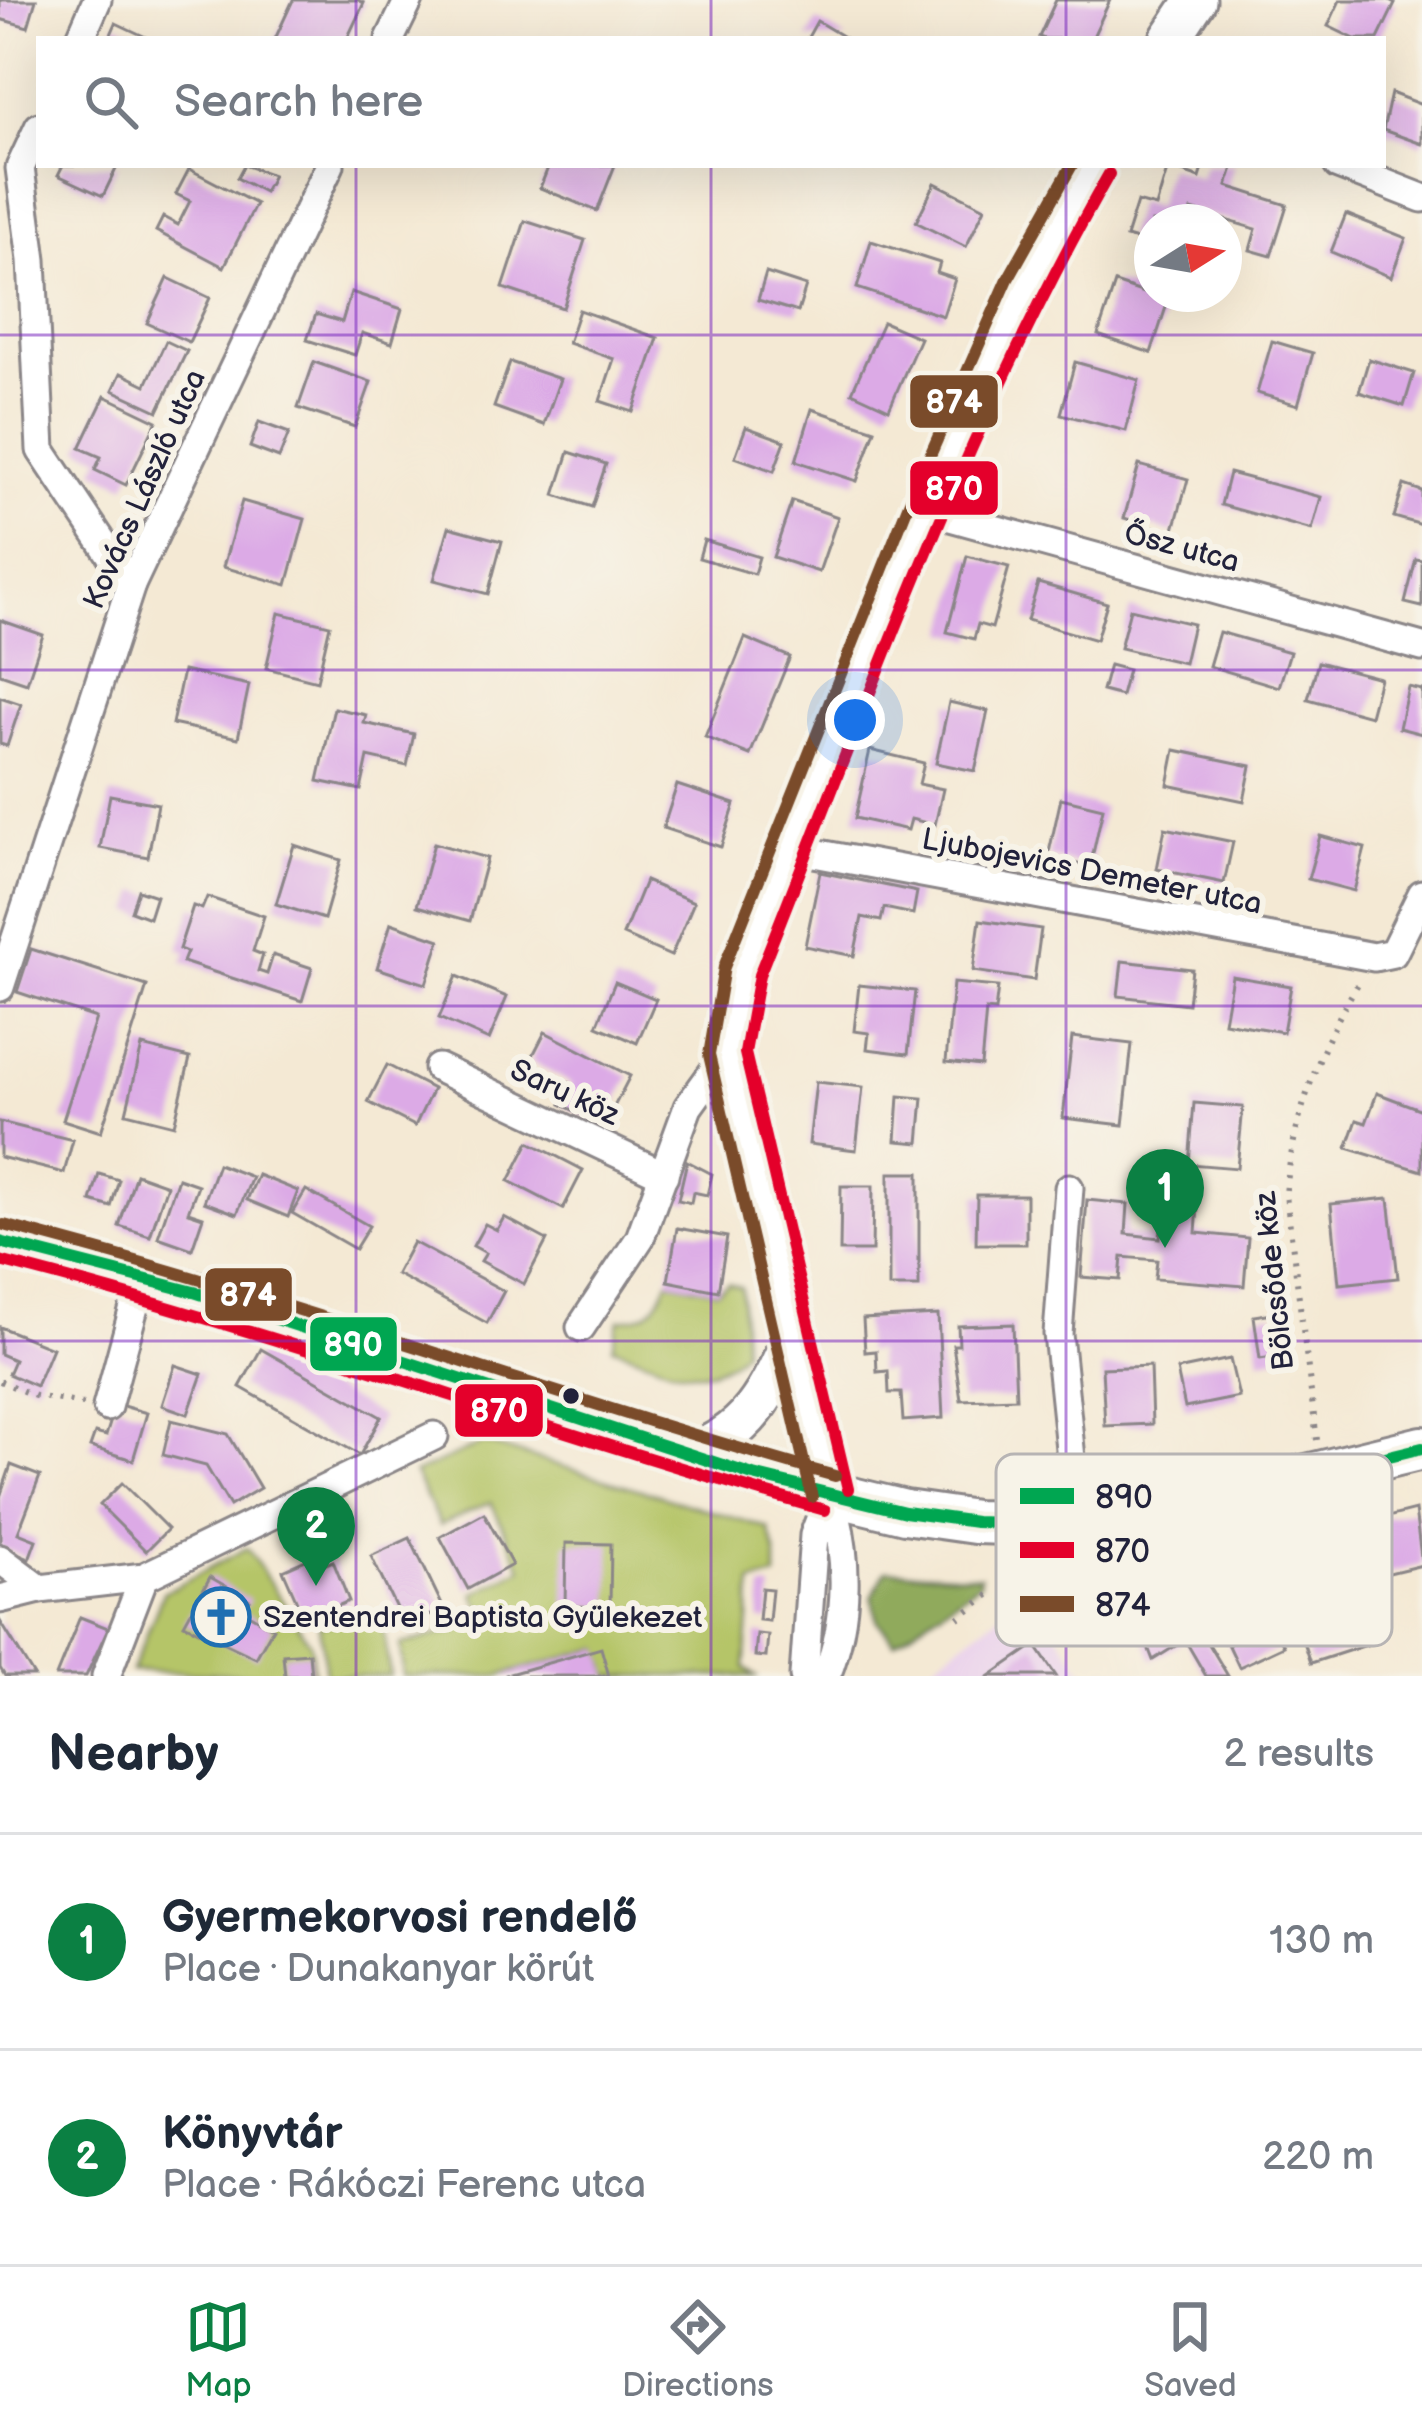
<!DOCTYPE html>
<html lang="en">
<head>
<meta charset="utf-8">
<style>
	:root { --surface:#fff; --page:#f6f6f7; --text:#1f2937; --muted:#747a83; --line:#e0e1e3; --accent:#0b8043 }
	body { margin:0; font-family:"Balsamiq Sans",sans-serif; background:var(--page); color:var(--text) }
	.compass { position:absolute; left:1134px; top:204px; width:108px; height:108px; border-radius:50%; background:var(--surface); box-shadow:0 12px 48px #0002; rotate:79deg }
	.you { position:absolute; left:855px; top:720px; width:42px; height:42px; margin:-30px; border:9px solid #fff; border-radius:50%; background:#1a73e8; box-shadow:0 0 0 18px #1a73e833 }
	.badge { display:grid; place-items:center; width:78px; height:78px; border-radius:50%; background:var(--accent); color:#fff; font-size:39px; font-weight:700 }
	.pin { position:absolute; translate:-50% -99px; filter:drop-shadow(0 3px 6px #0008) }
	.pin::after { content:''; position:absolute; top:63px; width:42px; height:36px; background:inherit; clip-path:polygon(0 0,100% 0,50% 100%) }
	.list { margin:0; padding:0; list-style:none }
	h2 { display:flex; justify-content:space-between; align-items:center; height:156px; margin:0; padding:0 48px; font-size:51px }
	h2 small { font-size:39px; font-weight:400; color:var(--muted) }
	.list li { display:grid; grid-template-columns:78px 1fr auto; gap:36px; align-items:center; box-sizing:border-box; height:216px; padding:0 48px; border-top:3px solid var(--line) }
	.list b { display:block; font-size:45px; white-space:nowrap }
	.list p { margin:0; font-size:39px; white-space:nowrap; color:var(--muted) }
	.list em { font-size:39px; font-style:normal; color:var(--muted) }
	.icon { flex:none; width:66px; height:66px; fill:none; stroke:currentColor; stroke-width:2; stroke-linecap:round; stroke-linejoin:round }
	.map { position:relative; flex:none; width:1422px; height:1676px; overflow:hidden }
	.search { position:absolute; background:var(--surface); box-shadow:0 12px 48px #0002; left:36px; right:36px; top:36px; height:132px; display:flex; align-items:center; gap:30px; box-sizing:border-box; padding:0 42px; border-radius:0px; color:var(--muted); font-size:45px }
	.sheet { height:588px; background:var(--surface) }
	nav { display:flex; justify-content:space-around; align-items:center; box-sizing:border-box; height:168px; border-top:3px solid var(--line); background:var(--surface); font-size:33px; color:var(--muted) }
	nav a { display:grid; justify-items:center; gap:6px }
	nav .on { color:var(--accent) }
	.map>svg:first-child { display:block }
</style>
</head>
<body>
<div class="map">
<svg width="1422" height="1676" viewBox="0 0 1422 1676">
	<rect width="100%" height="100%" fill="#f7f3e8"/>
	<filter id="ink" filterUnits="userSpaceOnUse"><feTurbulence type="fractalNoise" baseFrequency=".00833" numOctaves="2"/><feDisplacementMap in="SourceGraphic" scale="24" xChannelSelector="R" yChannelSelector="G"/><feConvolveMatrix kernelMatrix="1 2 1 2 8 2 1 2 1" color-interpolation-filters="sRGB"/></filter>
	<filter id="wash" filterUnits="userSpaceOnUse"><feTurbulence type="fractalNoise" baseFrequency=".004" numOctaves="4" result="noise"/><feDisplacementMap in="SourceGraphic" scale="48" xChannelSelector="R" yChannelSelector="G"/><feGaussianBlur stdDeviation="2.7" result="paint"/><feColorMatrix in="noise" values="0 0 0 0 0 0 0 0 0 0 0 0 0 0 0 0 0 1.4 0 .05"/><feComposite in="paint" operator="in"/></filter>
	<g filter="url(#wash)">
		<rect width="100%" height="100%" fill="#f4e9d4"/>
		<polygon fill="#ead1ec" points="1007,1609 1049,1622 1088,1676 917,1676"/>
		<g fill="#b5c568" stroke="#6c7452" stroke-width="3">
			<path d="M668 1281 717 1291 728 1283 741 1287 743 1350C706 1394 660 1362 613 1347L619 1320C651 1316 654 1312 668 1281Z"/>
			<polygon points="484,1443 768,1528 776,1553 776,1577 752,1583 745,1668 756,1676 609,1676 600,1648 498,1676 403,1676 400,1645 488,1622 474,1594 522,1568 491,1502 440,1525 414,1474"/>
			<polygon points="247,1548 310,1643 314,1676 132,1671 163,1593"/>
			<polygon points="382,1617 390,1676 326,1676 319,1625"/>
		</g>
		<polygon fill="#90aa5c" stroke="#59664c" stroke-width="3" points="886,1570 980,1576 979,1583 895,1642 878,1622 872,1597"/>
		<g id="blocks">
			<g fill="#dcaae6">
				<polygon points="0,0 36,0 28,27 0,19"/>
				<polygon points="293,0 358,0 364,3 347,39 275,39"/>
				<polygon points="1056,0 1110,0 1092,39 1044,39 1039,37"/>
				<polygon points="1340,0 1387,0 1395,4 1378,39 1355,39 1328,26"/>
				<polygon points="817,21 847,39 807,39"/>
				<polygon points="116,23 150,39 109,39"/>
				<polygon points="1391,93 1422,105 1422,144 1383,130"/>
				<polygon points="63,165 118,165 103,196 58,175"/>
				<polygon points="244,165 273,175 264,192 237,178"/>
				<polygon points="549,165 615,165 597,211 540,188"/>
				<polygon points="1204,165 1234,165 1227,186 1287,205 1271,256 1250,250 1256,229 1192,210 1188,222 1152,222 1152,274 1136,269 1144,242 1126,237 1137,202 1156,207 1168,167 1200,178"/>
				<polygon points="189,169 256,204 224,267 156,231 163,217 178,225 190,201 176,194"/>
				<polygon points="935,183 985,208 966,247 916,222"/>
				<polygon points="1346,214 1406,238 1391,277 1331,252"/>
				<polygon points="525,221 585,240 563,308 503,288"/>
				<polygon points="871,241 940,263 937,273 955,279 943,316 857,288"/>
				<polygon points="766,273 806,286 798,312 758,300"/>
				<polygon points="168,278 210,298 189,342 147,323"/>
				<polygon points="1115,283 1168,301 1151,353 1098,335"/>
				<polygon points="351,292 402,309 392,343 362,333 355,355 307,340 316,314 342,322"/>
				<polygon points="579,310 658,338 633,412 600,401 614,359 568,343"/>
				<polygon points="883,322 920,338 889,409 852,392"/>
				<polygon points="166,341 187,351 158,411 113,390 121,373 146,385"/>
				<polygon points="1272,341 1313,353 1298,405 1257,393"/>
				<polygon points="1369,359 1414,373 1404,406 1359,392"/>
				<polygon points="314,362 371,382 355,427 298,408"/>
				<polygon points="510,362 560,379 544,425 494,407"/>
				<polygon points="1075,362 1139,380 1126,431 1061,414"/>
				<polygon points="105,396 157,421 126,485 95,470 101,457 80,448"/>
				<polygon points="812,409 875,430 857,481 796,461"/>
				<polygon points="259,422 289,433 279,458 250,447"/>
				<polygon points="746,427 785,441 774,471 735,457"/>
				<polygon points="569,452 606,464 592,507 555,495"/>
				<polygon points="1139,465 1188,479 1173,533 1124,518"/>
				<polygon points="1229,473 1321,497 1312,530 1221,505"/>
				<polygon points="1404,485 1422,491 1422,525 1394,517"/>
				<polygon points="242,501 305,519 287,585 223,567"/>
				<polygon points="792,501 838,517 819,572 773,557"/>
				<polygon points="449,527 502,541 488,594 434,580"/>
				<polygon points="704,540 759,557 754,574 699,558"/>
				<polygon points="967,556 1009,567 992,628 978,624 974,639 947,632"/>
				<polygon points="1416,559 1422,560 1422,607 1405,603"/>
				<polygon points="1038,583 1107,603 1096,640 1027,620"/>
				<polygon points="1130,609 1193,624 1184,663 1120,648"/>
				<polygon points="279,613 330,625 317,681 266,668"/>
				<polygon points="0,620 43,635 27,683 0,674"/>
				<polygon points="1219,632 1290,652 1279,687 1209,666"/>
				<polygon points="745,638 790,657 750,755 705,737"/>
				<polygon points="1318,662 1380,678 1370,716 1308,699"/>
				<polygon points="1109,665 1128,670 1121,696 1102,691"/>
				<polygon points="183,671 249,685 238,738 172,724"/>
				<polygon points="1408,687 1422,690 1422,734 1399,728"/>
				<polygon points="0,697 21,704 7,746 0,744"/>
				<polygon points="949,702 988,711 975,771 936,763"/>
				<polygon points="334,708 366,715 364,723 414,734 407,766 368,757 361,790 318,781"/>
				<polygon points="870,750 924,763 919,784 943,789 935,825 911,819 908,830 855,818"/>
				<polygon points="1175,750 1251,766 1244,801 1168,785"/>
				<polygon points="677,785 735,804 721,847 663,828"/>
				<polygon points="110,795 158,804 148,857 100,848"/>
				<polygon points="1061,798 1103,808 1090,867 1048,857"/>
				<polygon points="1165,828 1233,842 1224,883 1157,869"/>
				<polygon points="1320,836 1365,848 1354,891 1308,879"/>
				<polygon points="434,843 487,858 470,921 417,906"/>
				<polygon points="294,845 341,860 324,919 276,904"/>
				<polygon points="820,872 917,892 913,914 884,908 881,921 862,917 854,956 805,946"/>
				<polygon points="645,881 694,902 671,956 623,935"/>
				<polygon points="138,890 156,896 149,918 131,911"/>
				<polygon points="207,897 264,916 253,951 263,955 258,971 267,974 273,955 312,968 302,1001 183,962 187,952 179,949 193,906 202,909"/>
				<polygon points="980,920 1041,929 1034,980 973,971"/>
				<polygon points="391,923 440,940 426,984 377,968"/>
				<polygon points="31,949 147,986 101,1132 63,1120 96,1018 17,992"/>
				<polygon points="1122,961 1192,969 1188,1004 1118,996"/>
				<polygon points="457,976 507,997 489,1040 439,1018"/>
				<polygon points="1232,976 1291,986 1283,1032 1224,1022"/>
				<polygon points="615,982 656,999 637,1043 597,1026"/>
				<polygon points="953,983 998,987 995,1011 986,1010 981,1066 946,1062"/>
				<polygon points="859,985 915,991 908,1054 867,1049 869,1033 854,1031"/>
				<polygon points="545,1032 630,1076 604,1126 561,1104 572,1084 530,1061"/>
				<polygon points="1072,1037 1132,1044 1123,1125 1063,1118"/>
				<polygon points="142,1046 190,1058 174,1125 126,1113"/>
				<polygon points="387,1065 433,1089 415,1126 368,1102"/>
				<polygon points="816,1082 863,1087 856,1150 809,1144"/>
				<polygon points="1377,1093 1422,1110 1422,1171 1347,1148 1357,1120 1366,1123"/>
				<polygon points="899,1096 923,1098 919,1143 896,1141"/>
				<polygon points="1194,1103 1243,1107 1237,1168 1189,1164"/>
				<polygon points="0,1122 73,1140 64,1173 0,1157"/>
				<polygon points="529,1142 583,1170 563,1209 509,1181"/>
				<polygon points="687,1161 712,1174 707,1195 693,1192 691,1203 678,1200"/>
				<polygon points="218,1164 252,1177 237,1214 204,1202"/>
				<rect x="889" y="1173" width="30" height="114"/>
				<polygon points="99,1174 119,1180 111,1207 91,1201"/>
				<polygon points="136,1174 167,1185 150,1236 119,1226"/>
				<polygon points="258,1175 298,1191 288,1217 247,1200"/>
				<polygon points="178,1178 198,1185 188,1212 203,1217 192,1249 158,1237"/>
				<polygon points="841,1186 873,1186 872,1251 840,1251"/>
				<polygon points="306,1190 369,1226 355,1249 292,1213"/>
				<polygon points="977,1195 1026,1195 1026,1244 976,1244"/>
				<polygon points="1389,1198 1398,1278 1339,1284 1331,1204"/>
				<polygon points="1087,1200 1128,1204 1126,1234 1160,1238 1163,1203 1198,1207 1196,1233 1248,1238 1244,1286 1155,1279 1157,1260 1122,1257 1120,1280 1081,1277"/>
				<polygon points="504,1217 547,1240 524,1284 481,1261 486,1253 473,1246 485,1224 497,1230"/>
				<polygon points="677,1228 727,1237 718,1291 668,1281"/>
				<polygon points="413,1242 504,1291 487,1323 396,1274"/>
				<polygon points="1273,1313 1279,1356 1260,1359 1254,1316"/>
				<polygon points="938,1315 943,1418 903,1421 901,1393 889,1393 888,1371 877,1372 876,1351 865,1352 863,1319"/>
				<polygon points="1013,1324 1016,1398 961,1400 953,1345 959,1345 958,1326"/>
				<polygon points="0,1327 52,1348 36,1386 8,1374 14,1360 0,1354"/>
				<polygon points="261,1349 381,1417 360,1455 240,1387"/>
				<polygon points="1230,1359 1239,1397 1185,1408 1177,1370"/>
				<polygon points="175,1365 202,1374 188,1414 162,1405"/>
				<polygon points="1150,1366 1152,1424 1105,1426 1102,1368"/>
				<polygon points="116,1404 147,1413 133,1460 90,1447 95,1433 106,1436"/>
				<polygon points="171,1420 228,1434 260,1488 230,1506 206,1466 163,1455"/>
				<polygon points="11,1465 40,1476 18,1533 36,1540 29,1559 0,1547 0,1497"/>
				<polygon points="122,1483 168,1529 146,1551 100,1505"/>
				<polygon points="1415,1510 1422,1565 1373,1577 1360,1524"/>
				<polygon points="484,1513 512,1565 468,1589 440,1537"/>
				<polygon points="410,1538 444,1609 405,1627 371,1556"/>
				<polygon points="566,1543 611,1544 610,1607 565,1606"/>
				<polygon points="308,1559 312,1570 333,1561 349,1601 305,1620 283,1570"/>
				<polygon points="1358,1574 1379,1641 1311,1663 1289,1596"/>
				<polygon points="210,1577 250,1600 243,1611 273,1628 256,1658 184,1624"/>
				<polygon points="762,1588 772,1589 769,1621 759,1620"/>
				<polygon points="1258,1590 1284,1646 1239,1667 1213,1612"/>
				<polygon points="1179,1594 1228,1676 1206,1676 1185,1640 1153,1660 1137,1619"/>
				<polygon points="80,1617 108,1628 86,1676 56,1676"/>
				<polygon points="0,1621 34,1676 5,1676 0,1668"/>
				<polygon points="757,1634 768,1635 766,1657 755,1656"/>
				<polygon points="1035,1645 1056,1676 990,1676"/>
				<polygon points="601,1648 609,1676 506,1676 506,1675"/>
				<polygon points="309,1653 311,1676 285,1676 283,1655"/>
			</g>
		</g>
	</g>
	<g filter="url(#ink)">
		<use href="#blocks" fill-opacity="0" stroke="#8b8688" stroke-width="3"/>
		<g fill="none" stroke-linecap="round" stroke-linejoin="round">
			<g stroke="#8b8688" stroke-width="33">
				<g id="minor">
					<polyline points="80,39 97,0"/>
					<polyline points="390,39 409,0"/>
					<polyline points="39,127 20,168 32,260 41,450 131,585"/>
					<polyline points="1338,165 1422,198"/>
					<polyline points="925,510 1422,647"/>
					<polyline points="787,848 1374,957 1393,953 1422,894"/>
					<polyline points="0,987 131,585 330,165"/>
					<polyline points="438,1068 664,1175"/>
					<polyline points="1069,1188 1058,1334 1078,1525"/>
					<polyline points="581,1327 640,1238 688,1107 727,1053"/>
					<polyline points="107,1407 142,1278"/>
					<polyline points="0,1559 40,1589"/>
					<polyline points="0,1599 40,1589 144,1577 434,1436"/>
					<polyline points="106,1676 144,1577"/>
					<polyline points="804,1676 814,1535 830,1493"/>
					<path d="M826 1676C850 1617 849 1553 830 1493"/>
				</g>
			</g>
			<g stroke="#8b8688" stroke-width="45">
				<g id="secondary">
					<polyline points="1170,39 1196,0"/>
					<path d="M684 1455C749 1436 769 1392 794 1333"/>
					<polyline points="830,1493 727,1053 742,970 925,510 1024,286 1093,165"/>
				</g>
			</g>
			<g stroke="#8b8688" stroke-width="48">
				<polyline id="primary" points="0,1242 194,1292 753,1475 905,1512 975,1522 1078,1525 1139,1517 1422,1448"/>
			</g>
			<g stroke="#8b8688" stroke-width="6" stroke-dasharray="3 9" stroke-linecap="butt">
				<polyline points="0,1381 35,1396 83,1404"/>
				<path d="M1317 1440 1286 1195C1291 1125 1320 1044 1358 984"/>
				<polyline points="958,1618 993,1592"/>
			</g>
			<use href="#minor" stroke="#fff" stroke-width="27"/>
			<use href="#secondary" stroke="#fff" stroke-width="39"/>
			<use href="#primary" stroke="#fff" stroke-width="42"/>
			<g stroke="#f7f3e8" stroke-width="21">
				<polyline id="bus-1" points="0,1242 194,1292 753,1475 905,1512 975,1522 1078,1525 1139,1517 1422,1448"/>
			</g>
			<g stroke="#f7f3e8" stroke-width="21">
				<g id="bus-2">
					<path d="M0 1261C279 1332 548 1433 825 1510"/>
					<path d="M848 1489 745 1053 759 975C867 705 964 427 1109 174"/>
				</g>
			</g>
			<g stroke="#f7f3e8" stroke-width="21">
				<g id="bus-3">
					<path d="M4 1225C285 1297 556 1398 835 1476"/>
					<polyline points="812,1497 709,1055 724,967 909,503 1008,279 1072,165"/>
				</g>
			</g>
			<use href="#bus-1" stroke="#00a651" stroke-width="12"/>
			<use href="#bus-2" stroke="#e4002b" stroke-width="12"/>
			<use href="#bus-3" stroke="#7a4b2a" stroke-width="12"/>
		</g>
	</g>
	<path fill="none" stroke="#7b2cbf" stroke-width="3" stroke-opacity="0.55" d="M356 0V39M711 0V39M1066 0V39M356 165V1676M711 165V1676M1066 165V1676M0 335H1422M0 670H1422M0 1006H1422M0 1341H1422"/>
	<defs>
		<g id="church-ring" transform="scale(3)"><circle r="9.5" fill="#f7f3e8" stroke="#1f6fb2" stroke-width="1.5"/><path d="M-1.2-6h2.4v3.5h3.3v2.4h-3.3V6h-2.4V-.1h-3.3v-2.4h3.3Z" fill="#1f6fb2"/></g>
	</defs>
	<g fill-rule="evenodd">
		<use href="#church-ring" x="221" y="1617"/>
	</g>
	<circle fill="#22223b" stroke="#f7f3e8" stroke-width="4.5" cx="571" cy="1396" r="10"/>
	<g text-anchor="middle" stroke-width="12" stroke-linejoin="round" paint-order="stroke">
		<g font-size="30" fill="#22223b" stroke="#f7f3e8">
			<text transform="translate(144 489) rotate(-66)" y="10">Kovács László utca</text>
			<text transform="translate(1182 547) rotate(15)" y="10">Ősz utca</text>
			<text transform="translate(1092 871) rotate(11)" y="10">Ljubojevics Demeter utca</text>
			<text transform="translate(565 1092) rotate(25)" y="10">Saru köz</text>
			<text transform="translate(1274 1281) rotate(-96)" y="10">Bölcsőde köz</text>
		</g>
		<g font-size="30" fill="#22223b" stroke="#f7f3e8" text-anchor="start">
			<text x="263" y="1627">Szentendrei Baptista Gyülekezet</text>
		</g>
	</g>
	<rect x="996" y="1454" width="396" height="192" rx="18" fill="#f7f3e8" stroke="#b7b4b4" stroke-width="3"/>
	<rect x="1020" y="1488" width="54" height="16" fill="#00a651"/>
	<rect x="1020" y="1542" width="54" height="16" fill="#e4002b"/>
	<rect x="1020" y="1596" width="54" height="16" fill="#7a4b2a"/>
	<g font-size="33" fill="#22223b">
		<text x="1095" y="1508">890</text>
		<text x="1095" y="1562">870</text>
		<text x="1095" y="1616">874</text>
	</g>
	<g stroke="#f7f3e8" stroke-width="4.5">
		<rect x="908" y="373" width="92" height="57" rx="12" fill="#7a4b2a"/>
		<rect x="908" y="459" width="92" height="58" rx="12" fill="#e4002b"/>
		<rect x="203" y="1266" width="91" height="57" rx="12" fill="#7a4b2a"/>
		<rect x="308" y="1315" width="91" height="58" rx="12" fill="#00a651"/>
		<rect x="453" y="1382" width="92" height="57" rx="12" fill="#e4002b"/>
	</g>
	<g font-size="33" text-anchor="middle" font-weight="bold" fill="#fff">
		<text x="954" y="413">874</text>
		<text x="954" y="500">870</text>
		<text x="248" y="1306">874</text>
		<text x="353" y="1356">890</text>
		<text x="499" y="1422">870</text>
	</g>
</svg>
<svg class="compass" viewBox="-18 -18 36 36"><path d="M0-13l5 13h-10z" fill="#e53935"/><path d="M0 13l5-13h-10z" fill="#747a83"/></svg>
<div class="you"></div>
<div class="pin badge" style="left:1165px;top:1248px">1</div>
<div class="pin badge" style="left:316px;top:1586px">2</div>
<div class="search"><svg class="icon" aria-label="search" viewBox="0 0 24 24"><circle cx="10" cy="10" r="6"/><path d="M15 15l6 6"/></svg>Search here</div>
</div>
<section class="sheet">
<h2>Nearby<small>2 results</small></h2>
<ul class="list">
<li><span class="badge">1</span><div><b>Gyermekorvosi rendelő</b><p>Place · Dunakanyar körút</p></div><em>130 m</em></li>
<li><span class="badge">2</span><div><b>Könyvtár</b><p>Place · Rákóczi Ferenc utca</p></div><em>220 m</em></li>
</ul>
</section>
<nav>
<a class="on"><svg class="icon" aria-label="map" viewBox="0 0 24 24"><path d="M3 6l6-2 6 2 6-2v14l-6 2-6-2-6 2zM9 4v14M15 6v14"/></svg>Map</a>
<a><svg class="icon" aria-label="directions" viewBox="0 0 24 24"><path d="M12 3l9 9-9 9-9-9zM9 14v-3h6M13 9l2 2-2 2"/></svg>Directions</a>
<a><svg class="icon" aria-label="saved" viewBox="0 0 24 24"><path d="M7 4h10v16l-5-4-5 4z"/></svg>Saved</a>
</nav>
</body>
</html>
